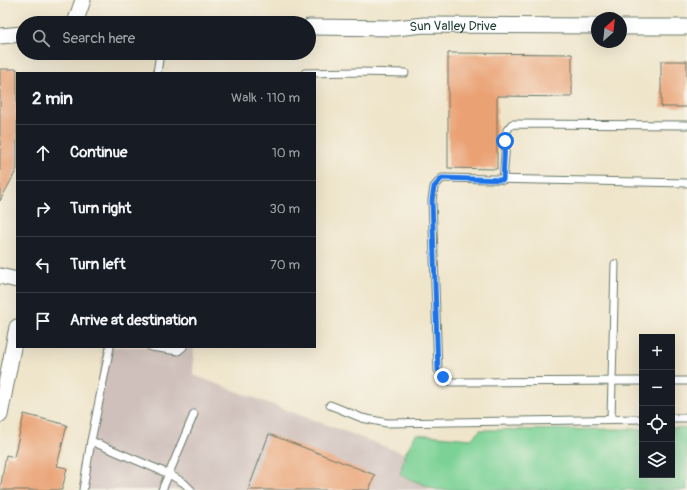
<!DOCTYPE html>
<html lang="en">
<head>
<meta charset="utf-8">
<style>
	:root { --surface:#171b24; --page:#20242c; --text:#f1f3f6; --muted:#9ea1a6; --line:#363941 }
	body { margin:0; font-family:Pangolin,sans-serif; background:var(--page); color:var(--text) }
	.controls { position:absolute; right:12px; bottom:12px; display:grid; overflow:hidden; border-radius:0px; box-shadow:0 4px 16px #0002 }
	.controls button { width:36px; height:36px; display:grid; place-items:center; padding:0; border:0; border-bottom:1px solid var(--line); background:var(--surface); color:var(--text); font:20px sans-serif }
	.compass { position:absolute; left:591px; top:12px; width:36px; height:36px; border-radius:50%; background:var(--surface); box-shadow:0 4px 16px #0002; rotate:27deg }
	.stop { position:absolute; width:12px; height:12px; margin:-9px; border:3px solid #1a73e8; border-radius:50%; background:#fff }
	.stop.end { background:#1a73e8; border-color:#fff; box-shadow:0 1px 4px #0008 }
	.list { margin:0; padding:0; list-style:none }
	h2 { display:flex; justify-content:space-between; align-items:center; height:52px; margin:0; padding:0 16px; font-size:17px }
	h2 small { font-size:13px; font-weight:400; color:var(--muted) }
	.list li { display:grid; grid-template-columns:26px 1fr auto; gap:12px; align-items:center; box-sizing:border-box; height:56px; padding:0 16px; border-top:1px solid var(--line) }
	.list b { display:block; font-size:15px; white-space:nowrap }
	.list em { font-size:13px; font-style:normal; color:var(--muted) }
	.icon { flex:none; width:22px; height:22px; fill:none; stroke:currentColor; stroke-width:2; stroke-linecap:round; stroke-linejoin:round }
	.map { position:relative; flex:none; width:687px; height:490px; overflow:hidden }
	.search { position:absolute; background:var(--surface); box-shadow:0 4px 16px #0002; left:16px; top:16px; width:300px; height:44px; display:flex; align-items:center; gap:10px; box-sizing:border-box; padding:0 14px; border-radius:22px; color:var(--muted); font-size:15px }
	.panel { position:absolute; background:var(--surface); box-shadow:0 4px 16px #0002; left:16px; top:72px; width:300px; height:276px; border-radius:0px }
	.map>svg:first-child { display:block }
</style>
</head>
<body>
<div class="map">
<svg width="687" height="490" viewBox="0 0 687 490">
	<rect width="100%" height="100%" fill="#f7f3e8"/>
	<filter id="ink" filterUnits="userSpaceOnUse"><feTurbulence type="fractalNoise" baseFrequency=".025" numOctaves="2"/><feDisplacementMap in="SourceGraphic" scale="8" xChannelSelector="R" yChannelSelector="G"/><feConvolveMatrix kernelMatrix="1 2 1 2 8 2 1 2 1" color-interpolation-filters="sRGB"/></filter>
	<filter id="wash" filterUnits="userSpaceOnUse"><feTurbulence type="fractalNoise" baseFrequency=".012" numOctaves="4" result="noise"/><feDisplacementMap in="SourceGraphic" scale="16" xChannelSelector="R" yChannelSelector="G"/><feGaussianBlur stdDeviation="0.9" result="paint"/><feColorMatrix in="noise" values="0 0 0 0 0 0 0 0 0 0 0 0 0 0 0 0 0 1.4 0 .05"/><feComposite in="paint" operator="in"/></filter>
	<g filter="url(#wash)">
		<rect width="100%" height="100%" fill="#efe5cb"/>
		<polygon fill="#cfc0bb" points="104,347 194,347 193,375 405,454 400,475 437,490 81,490"/>
		<polygon fill="#7cd296" stroke="#4e8865" points="672,428 687,428 687,490 437,490 400,475 405,454 416,434 471,439 480,430 642,429 642,475 672,475"/>
		<g id="blocks">
			<g fill="#eaa275">
				<polygon points="448,53 572,54 572,97 497,96 497,169 448,168"/>
				<rect x="661" y="61" width="26" height="46"/>
				<polygon points="0,69 17,69 17,169 0,201"/>
				<polygon points="24,414 67,425 57,466 67,468 62,490 0,490 6,455 14,457"/>
				<polygon points="269,434 375,475 369,490 248,490"/>
			</g>
		</g>
	</g>
	<g filter="url(#ink)">
		<use href="#blocks" fill-opacity="0" stroke="#687869" stroke-width="1"/>
		<g fill="none" stroke-linecap="round" stroke-linejoin="round">
			<g stroke="#687869" stroke-width="9">
				<g id="service">
					<polyline points="157,73 160,53"/>
					<polyline points="305,73 358,72 405,73"/>
					<polyline points="503,180 507,130 512,124 687,125"/>
					<polyline points="151,347 178,351 183,347"/>
					<polyline points="642,381 451,382 443,377 438,370 432,200 434,187 442,178 687,183"/>
					<polyline points="672,381 687,381"/>
					<polyline points="330,405 362,418 387,423 642,419"/>
					<polyline points="672,418 687,418"/>
					<polyline points="611,419 615,264"/>
					<polyline points="91,441 169,474 184,483 191,490"/>
					<polyline points="83,490 91,441 110,347"/>
					<polyline points="162,490 194,414"/>
				</g>
			</g>
			<g stroke="#687869" stroke-width="17">
				<g id="minor">
					<polyline points="75,23 83,0"/>
					<path id="s1" d="M309 27 396 28 424 25 597 26"/>
					<polyline points="621,27 687,27"/>
					<polyline points="0,36 23,34"/>
					<polyline points="0,276 17,280"/>
					<polyline points="0,415 17,327"/>
				</g>
			</g>
			<use href="#service" stroke="#fff" stroke-width="7"/>
			<use href="#minor" stroke="#fff" stroke-width="15"/>
		</g>
	</g>
	<g fill="none" stroke-linecap="round" stroke-linejoin="round" filter="url(#ink)">
		<polyline stroke="#1a73e8" stroke-width="5" points="443,377 438,370 432,200 434,187 442,178 503,180 505,141"/>
	</g>
	<g text-anchor="middle" stroke-width="3" stroke-linejoin="round" paint-order="stroke">
		<g font-size="13" fill="#1f3d34" stroke="#f7f3e8">
			<text dy="5" stroke="none"><textPath href="#s1" startOffset="144">Sun Valley Drive</textPath></text>
		</g>
	</g>
</svg>
<div class="controls">
<button>+</button>
<button>−</button>
<button><svg class="icon" aria-label="locate" viewBox="0 0 24 24"><circle cx="12" cy="12" r="6"/><path d="M12 2v4M12 18v4M2 12h4M18 12h4"/></svg></button>
<button><svg class="icon" aria-label="layers" viewBox="0 0 24 24"><path d="M12 4l9 5-9 5-9-5zM3 14l9 5 9-5"/></svg></button>
</div>
<svg class="compass" viewBox="-18 -18 36 36"><path d="M0-13l5 13h-10z" fill="#e53935"/><path d="M0 13l5-13h-10z" fill="#9ea1a6"/></svg>
<div class="stop" style="left:505px;top:141px"></div>
<div class="stop end" style="left:443px;top:377px"></div>
<div class="search"><svg class="icon" aria-label="search" viewBox="0 0 24 24"><circle cx="10" cy="10" r="6"/><path d="M15 15l6 6"/></svg>Search here</div>
<section class="panel">
<h2>2 min<small>Walk · 110 m</small></h2>
<ul class="list">
<li><svg class="icon" aria-label="ahead" viewBox="0 0 24 24"><path d="M12 20V5M6 11l6-6 6 6"/></svg><div><b>Continue</b></div><em>10 m</em></li>
<li><svg class="icon" aria-label="right" viewBox="0 0 24 24"><path d="M7 20v-9h11M14 6l5 5-5 5"/></svg><div><b>Turn right</b></div><em>30 m</em></li>
<li><svg class="icon" aria-label="left" viewBox="0 0 24 24"><path d="M17 20v-9H6M10 6l-5 5 5 5"/></svg><div><b>Turn left</b></div><em>70 m</em></li>
<li><svg class="icon" aria-label="arrive" viewBox="0 0 24 24"><path d="M6 21V4h12l-3 4 3 4H6"/></svg><div><b>Arrive at destination</b></div></li>
</ul>
</section>
</div>
</body>
</html>
